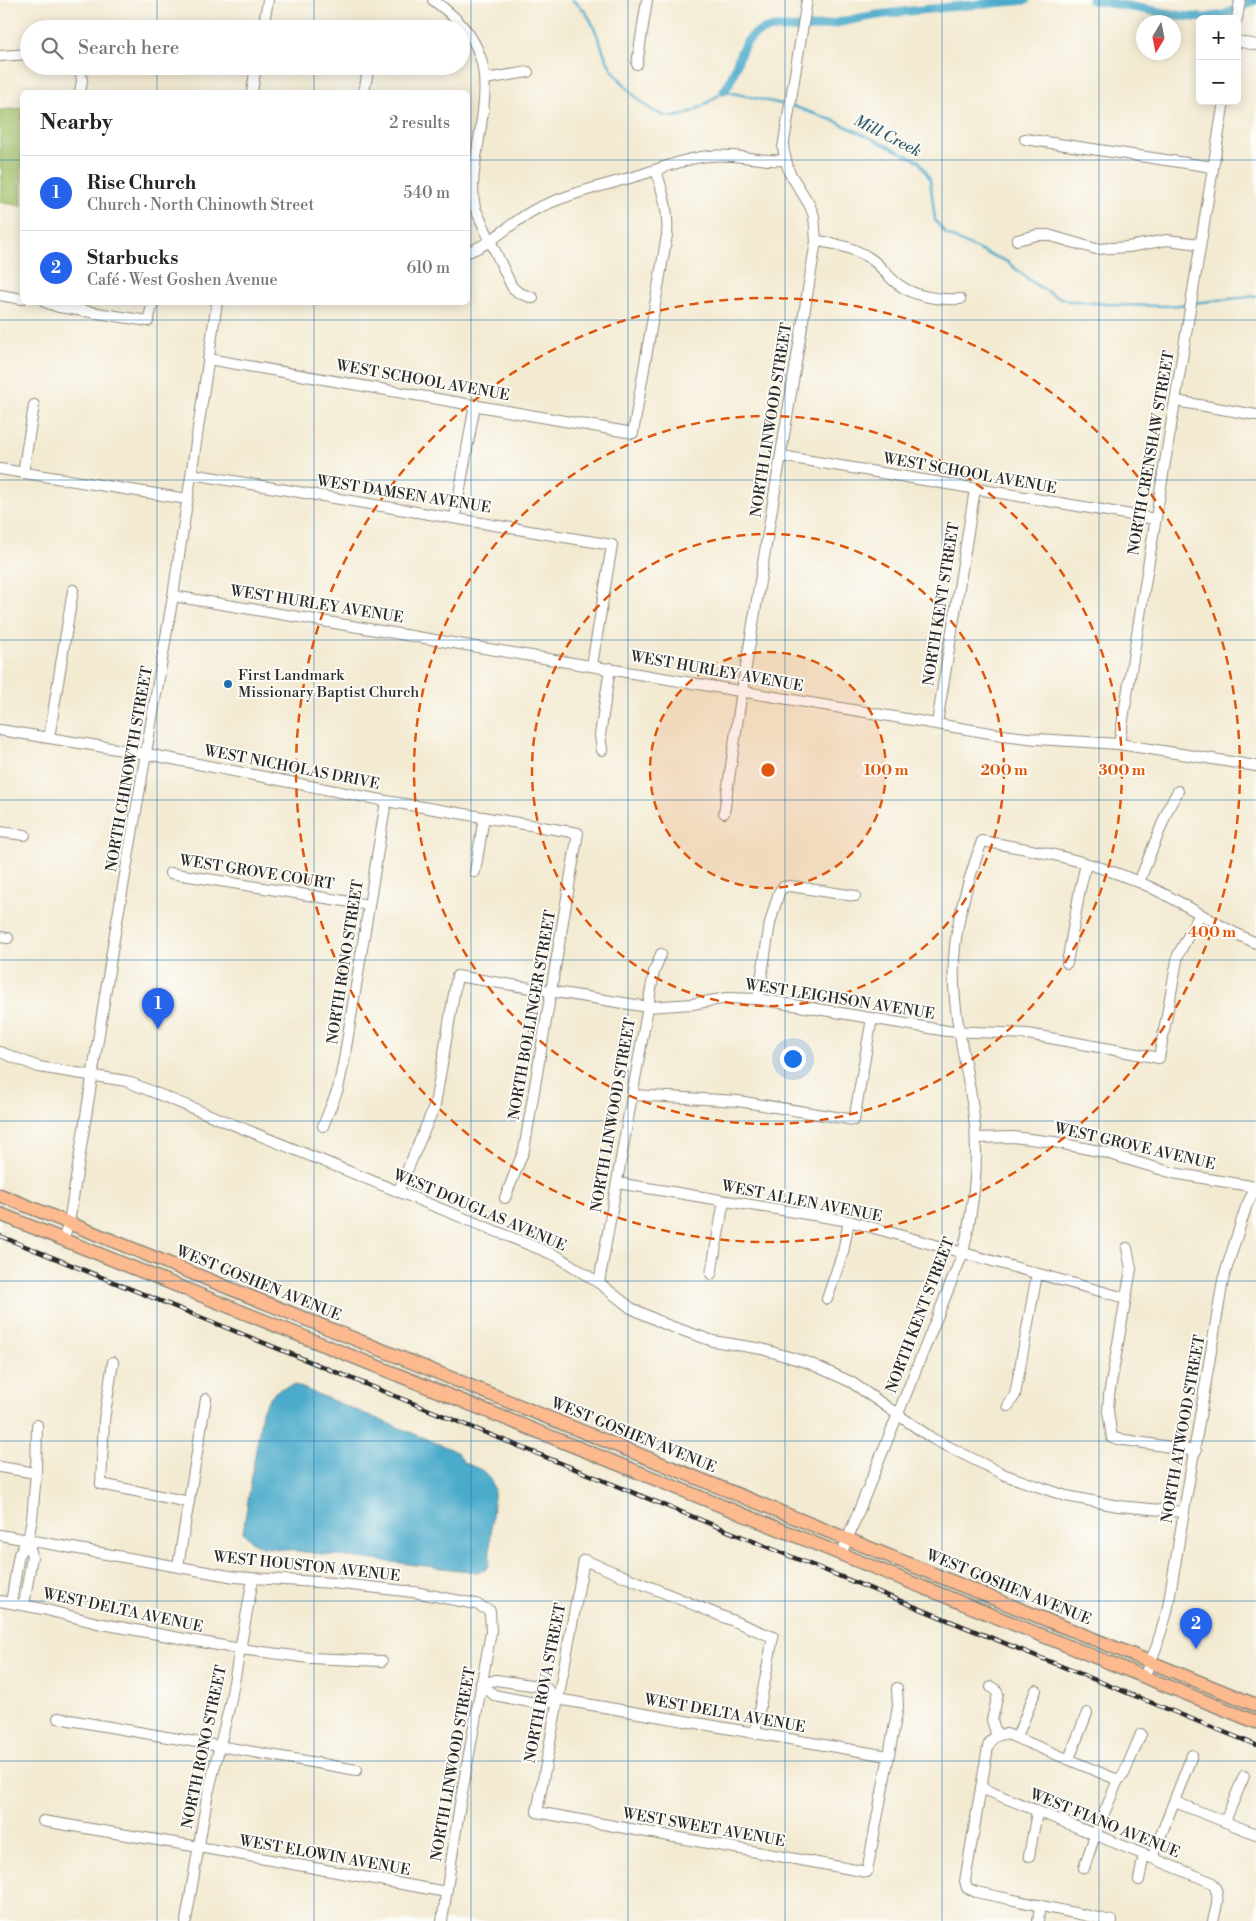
<!DOCTYPE html>
<html lang="en">
<head>
<meta charset="utf-8">
<style>
	:root { --surface:#fff; --page:#f2f2f2; --text:#222; --muted:#767676; --line:#e0e0e0; --accent:#2563eb }
	body { margin:0; font-family:"Libre Bodoni",serif; background:var(--page); color:var(--text) }
	.controls { position:absolute; right:15px; top:15px; display:grid; overflow:hidden; border-radius:8px; box-shadow:0 2px 12px #0003 }
	.controls button { width:45px; height:45px; display:grid; place-items:center; padding:0; border:0; border-bottom:1px solid var(--line); background:var(--surface); color:var(--text); font:25px sans-serif }
	.compass { position:absolute; left:1136px; top:15px; width:45px; height:45px; border-radius:50%; background:var(--surface); box-shadow:0 2px 12px #0003; rotate:190deg }
	.you { position:absolute; left:792px; top:1058px; width:18px; height:18px; margin:-12px; border:4px solid #fff; border-radius:50%; background:#1a73e8; box-shadow:0 0 0 8px #1a73e833 }
	.badge { display:grid; place-items:center; width:32px; height:32px; border-radius:50%; background:var(--accent); color:#fff; font-size:16px; font-weight:700 }
	.pin { position:absolute; translate:-50% -41px; filter:drop-shadow(0 1px 2px #0008) }
	.pin::after { content:''; position:absolute; top:26px; width:18px; height:15px; background:inherit; clip-path:polygon(0 0,100% 0,50% 100%) }
	.list { margin:0; padding:0; list-style:none }
	h2 { display:flex; justify-content:space-between; align-items:center; height:65px; margin:0; padding:0 20px; font-size:21px }
	h2 small { font-size:16px; font-weight:400; color:var(--muted) }
	.list li { display:grid; grid-template-columns:32px 1fr auto; gap:15px; align-items:center; box-sizing:border-box; height:75px; padding:0 20px; border-top:1px solid var(--line) }
	.list b { display:block; font-size:19px; white-space:nowrap }
	.list p { margin:0; font-size:16px; white-space:nowrap; color:var(--muted) }
	.list em { font-size:16px; font-style:normal; color:var(--muted) }
	.icon { flex:none; width:28px; height:28px; fill:none; stroke:currentColor; stroke-width:2; stroke-linecap:round; stroke-linejoin:round }
	.map { position:relative; flex:none; width:1256px; height:1921px; overflow:hidden }
	.search { position:absolute; background:var(--surface); box-shadow:0 2px 12px #0003; left:20px; top:20px; width:450px; height:55px; display:flex; align-items:center; gap:12px; box-sizing:border-box; padding:0 18px; border-radius:28px; color:var(--muted); font-size:19px }
	.panel { position:absolute; background:var(--surface); box-shadow:0 2px 12px #0003; left:20px; top:90px; width:450px; height:215px; border-radius:8px }
	.map>svg:first-child { display:block }
</style>
</head>
<body>
<div class="map">
<svg width="1256" height="1921" viewBox="0 0 1256 1921">
	<rect width="100%" height="100%" fill="#fdfcf7"/>
	<filter id="ink" filterUnits="userSpaceOnUse"><feTurbulence type="fractalNoise" baseFrequency=".02" numOctaves="2"/><feDisplacementMap in="SourceGraphic" scale="10" xChannelSelector="R" yChannelSelector="G"/><feConvolveMatrix kernelMatrix="1 2 1 2 8 2 1 2 1" color-interpolation-filters="sRGB"/></filter>
	<filter id="wash" filterUnits="userSpaceOnUse"><feTurbulence type="fractalNoise" baseFrequency=".0096" numOctaves="4" result="noise"/><feDisplacementMap in="SourceGraphic" scale="20" xChannelSelector="R" yChannelSelector="G"/><feGaussianBlur stdDeviation="1.12" result="paint"/><feColorMatrix in="noise" values="0 0 0 0 0 0 0 0 0 0 0 0 0 0 0 0 0 1.4 0 .05"/><feComposite in="paint" operator="in"/></filter>
	<g filter="url(#wash)">
		<rect width="100%" height="100%" fill="#f3ead2"/>
		<polygon fill="#a1bf67" stroke="#667549" points="22,108 22,206 0,202 2,172 0,164 0,110"/>
		<path fill="#4cabcb" stroke="#3c6b7b" d="M295 1385 446 1447 458 1453 464 1463C481 1469 487 1470 494 1488L489 1565 485 1570 477 1572 262 1547 251 1541 243 1532 262 1411C271 1394 275 1388 295 1385Z"/>
		<g fill="none" stroke-linecap="round" stroke-linejoin="round">
			<g stroke="#4cabcb" stroke-width="2.5">
				<path d="M572 0C593 13 597 37 606 58 612 72 622 82 631 92 667 131 687 118 724 91L786 105"/>
				<polyline points="792,106 835,121 919,161 930,179 935,220 946,234 981,251 1006,261 1036,285 1055,296 1070,301 1119,305 1168,306 1188,304"/>
				<polyline points="1193,303 1256,296"/>
			</g>
			<g stroke="#4cabcb" stroke-width="9">
				<polyline points="1092,0 1182,16 1206,18 1224,15 1255,0"/>
				<path d="M724 91C738 74 736 48 754 35 770 23 788 30 806 28 830 26 854 18 878 15 927 8 977 5 1026 0"/>
			</g>
		</g>
	</g>
	<g filter="url(#ink)">
		<g fill="none" stroke-linecap="round" stroke-linejoin="round">
			<g stroke="#8f8a7e" stroke-width="12">
				<g id="minor">
					<path d="M433 0C496 45 488 83 477 151 474 170 471 188 475 208L512 287 519 293 533 298"/>
					<polyline points="1237,19 1240,0"/>
					<polyline points="263,29 268,0"/>
					<polyline points="1237,41 1256,45"/>
					<polyline points="0,56 29,54"/>
					<polyline points="637,64 647,0"/>
					<polyline points="80,66 82,81 80,92"/>
					<polyline points="199,66 200,67"/>
					<polyline points="341,66 368,71 364,92"/>
					<polyline points="485,79 528,72"/>
					<polyline points="252,92 256,66"/>
					<polyline points="1025,139 1213,167"/>
					<polyline points="1017,240 1037,235 1048,235 1096,249 1128,247 1167,240 1200,244"/>
					<path d="M816 241C835 243 855 248 871 259 880 265 886 274 894 281 912 297 936 300 960 299"/>
					<path d="M468 252C494 243 513 220 538 208 570 193 606 185 640 175 662 168 686 158 709 156 735 153 760 162 785 160"/>
					<polyline points="0,295 22,299"/>
					<polyline points="45,302 59,307 148,321 153,302"/>
					<path d="M208 359 633 433 667 235C669 211 663 193 656 170"/>
					<polyline points="1176,401 1256,415"/>
					<polyline points="781,456 1155,519"/>
					<polyline points="0,469 187,499"/>
					<polyline points="23,473 34,405"/>
					<polyline points="192,474 612,545 592,665"/>
					<polyline points="455,517 475,404"/>
					<polyline points="173,596 1002,735 1037,739 1119,744 1256,766"/>
					<polyline points="937,723 975,489"/>
					<polyline points="0,730 147,754 386,801 578,833 524,1150 505,1198"/>
					<polyline points="49,738 73,590"/>
					<polyline points="1119,744 1224,101"/>
					<polyline points="602,750 600,735 610,668"/>
					<polyline points="724,813 742,691 816,241 814,216 809,204 789,172 783,148 807,0"/>
					<polyline points="0,832 25,835"/>
					<polyline points="475,872 484,817"/>
					<polyline points="170,873 369,905"/>
					<polyline points="1139,882 1169,807 1178,791"/>
					<polyline points="0,937 8,938"/>
					<polyline points="1067,963 1080,889 1086,864"/>
					<polyline points="758,999 770,923 779,892 783,887 790,886 855,896"/>
					<polyline points="0,1052 39,1067 126,1081 557,1256 599,1283 631,1308 667,1325 713,1341 762,1349 809,1363 851,1382 933,1439 1005,1475 1066,1496 1118,1506 1184,1512"/>
					<polyline points="633,1095 738,1101 854,1120 872,1018"/>
					<polyline points="323,1126 338,1089 344,1060 386,801"/>
					<polyline points="976,1138 1013,1137 1054,1142 1103,1152 1173,1173 1256,1187"/>
					<polyline points="617,1183 849,1221 1125,1298"/>
					<polyline points="398,1192 435,1105 457,976 648,1007 692,1004 727,998 758,999 947,1031 1028,1034 1159,1058 1178,955 1200,914"/>
					<polyline points="63,1239 69,1223 114,939 173,596 217,302"/>
					<polyline points="1127,1248 1131,1269 1109,1395 1108,1411 1112,1438 1196,1451"/>
					<polyline points="711,1274 724,1201"/>
					<polyline points="599,1283 654,972 661,954"/>
					<polyline points="827,1299 843,1252 849,1221"/>
					<polyline points="113,1362 104,1420 101,1484 189,1502"/>
					<polyline points="1008,1406 1015,1395 1037,1274"/>
					<polyline points="0,1467 36,1473"/>
					<polyline points="0,1535 235,1577 333,1583 414,1592 476,1604 490,1611 491,1632 460,1804 442,1921"/>
					<path d="M841 1555 963 1253C974 1205 980 1158 973 1109 966 1059 951 1010 954 959 956 918 969 879 982 841 1036 850 1091 861 1141 883 1181 900 1216 926 1256 943"/>
					<polyline points="178,1566 206,1399"/>
					<polyline points="0,1601 43,1609 97,1623 240,1649 310,1658 382,1661"/>
					<polyline points="11,1603 19,1554 28,1540 32,1519 36,1473 37,1425"/>
					<polyline points="24,1605 32,1556 28,1540"/>
					<polyline points="1144,1677 1156,1648 1167,1612 1223,1280 1246,1207 1256,1186"/>
					<polyline points="481,1684 494,1695 530,1702 541,1704 557,1699 888,1756"/>
					<polyline points="481,1684 496,1680 545,1687 557,1699"/>
					<polyline points="991,1687 995,1689 998,1694 992,1720 997,1736"/>
					<polyline points="58,1718 357,1770"/>
					<polyline points="755,1733 773,1637 584,1560 537,1812 867,1872 898,1707 897,1688"/>
					<polyline points="1017,1737 1036,1690"/>
					<polyline points="1069,1759 1087,1713"/>
					<path d="M981 1788 1211 1882C1222 1893 1216 1908 1213 1921"/>
					<polyline points="1175,1802 1256,1834"/>
					<polyline points="43,1821 199,1847 446,1892"/>
					<polyline points="1225,1821 1244,1776"/>
					<polyline points="1029,1856 1037,1812"/>
					<polyline points="1152,1858 1192,1755"/>
					<polyline points="1084,1868 1095,1835 1118,1780 1124,1774 1141,1734"/>
					<polyline points="1139,1880 1144,1854"/>
					<polyline points="186,1921 207,1798 230,1704 253,1579"/>
					<polyline points="1038,1921 1040,1905"/>
					<path d="M1112 1921 976 1892 967 1888 965 1881 988 1747C991 1737 998 1734 1007 1734L1118 1780"/>
				</g>
			</g>
			<g stroke="#8f8a7e" stroke-width="15">
				<g id="major">
					<polyline points="0,1195 1256,1705"/>
					<polyline points="0,1214 1256,1722"/>
				</g>
			</g>
			<use href="#minor" stroke="#fff" stroke-width="10"/>
			<use href="#major" stroke="#fcba8e" stroke-width="12"/>
			<g stroke="#2b2b2b" stroke-width="4.5">
				<polyline id="rail" points="0,1236 1256,1745"/>
			</g>
			<use href="#rail" stroke="#fdfcf7" stroke-width="2.5" stroke-dasharray="8" stroke-linecap="butt"/>
		</g>
	</g>
	<path fill="none" stroke="#1f6fb2" stroke-width="1" stroke-opacity="0.55" d="M157 0V29M314 0V29M471 0V1921M628 0V1921M785 0V1921M942 0V1921M1099 0V1921M157 66V92M314 66V92M0 160H22M468 160H1256M157 302V1921M314 302V1921M0 320H1256M0 480H1256M0 640H1256M0 800H1256M0 960H1256M0 1121H1256M0 1281H1256M0 1441H1256M0 1601H1256M0 1761H1256"/>
	<circle cx="768" cy="770" r="118" fill="#df570e" fill-opacity=".12"/>
	<g fill="none" stroke="#df570e" stroke-width="2.5" stroke-dasharray="9 6">
		<circle cx="768" cy="770" r="118"/>
		<circle cx="768" cy="770" r="236"/>
		<circle cx="768" cy="770" r="354"/>
		<circle cx="768" cy="770" r="472"/>
	</g>
	<circle fill="#1f6fb2" stroke="#fdfcf7" stroke-width="2" cx="228" cy="684" r="5"/>
	<g text-anchor="middle" stroke-width="4" stroke-linejoin="round" paint-order="stroke">
		<g font-size="15" fill="#2b2b2b" stroke="#fdfcf7">
			<text transform="translate(423 380) rotate(10)" y="5">WEST SCHOOL AVENUE</text>
			<text transform="translate(771 420) rotate(-81)" y="5">NORTH LINWOOD STREET</text>
			<text transform="translate(1151 453) rotate(-80)" y="5">NORTH CRENSHAW STREET</text>
			<text transform="translate(970 473) rotate(10)" y="5">WEST SCHOOL AVENUE</text>
			<text transform="translate(404 494) rotate(9)" y="5">WEST DAMSEN AVENUE</text>
			<text transform="translate(317 604) rotate(9)" y="5">WEST HURLEY AVENUE</text>
			<text transform="translate(941 604) rotate(-81)" y="5">NORTH KENT STREET</text>
			<text transform="translate(717 671) rotate(10)" y="5">WEST HURLEY AVENUE</text>
			<text transform="translate(292 767) rotate(11)" y="5">WEST NICHOLAS DRIVE</text>
			<text transform="translate(129 769) rotate(-80)" y="5">NORTH CHINOWTH STREET</text>
			<text transform="translate(257 872) rotate(9)" y="5">WEST GROVE COURT</text>
			<text transform="translate(345 962) rotate(-81)" y="5">NORTH RONO STREET</text>
			<text transform="translate(840 999) rotate(9)" y="5">WEST LEIGHSON AVENUE</text>
			<text transform="translate(532 1015) rotate(-80)" y="5">NORTH BOLLINGER STREET</text>
			<text transform="translate(613 1115) rotate(-80)" y="5">NORTH LINWOOD STREET</text>
			<text transform="translate(1135 1146) rotate(13)" y="5">WEST GROVE AVENUE</text>
			<text transform="translate(802 1201) rotate(11)" y="5">WEST ALLEN AVENUE</text>
			<text transform="translate(480 1210) rotate(23)" y="5">WEST DOUGLAS AVENUE</text>
			<text transform="translate(259 1283) rotate(22)" y="5">WEST GOSHEN AVENUE</text>
			<text transform="translate(920 1315) rotate(-69)" y="5">NORTH KENT STREET</text>
			<text transform="translate(1183 1429) rotate(-80)" y="5">NORTH ATWOOD STREET</text>
			<text transform="translate(634 1435) rotate(22)" y="5">WEST GOSHEN AVENUE</text>
			<text transform="translate(307 1566) rotate(6)" y="5">WEST HOUSTON AVENUE</text>
			<text transform="translate(1009 1587) rotate(22)" y="5">WEST GOSHEN AVENUE</text>
			<text transform="translate(123 1610) rotate(12)" y="5">WEST DELTA AVENUE</text>
			<text transform="translate(545 1683) rotate(-79)" y="5">NORTH ROVA STREET</text>
			<text transform="translate(725 1713) rotate(10)" y="5">WEST DELTA AVENUE</text>
			<text transform="translate(204 1747) rotate(-78)" y="5">NORTH RONO STREET</text>
			<text transform="translate(453 1764) rotate(-80)" y="5">NORTH LINWOOD STREET</text>
			<text transform="translate(1105 1823) rotate(22)" y="5">WEST FIANO AVENUE</text>
			<text transform="translate(704 1827) rotate(10)" y="5">WEST SWEET AVENUE</text>
			<text transform="translate(325 1855) rotate(10)" y="5">WEST ELOWIN AVENUE</text>
		</g>
		<g font-size="15" fill="#2b2b2b" stroke="#fdfcf7" text-anchor="start">
			<text x="238" y="680">First Landmark<tspan x="238" dy="17">Missionary Baptist Church</tspan></text>
		</g>
		<g font-size="16" font-style="italic" fill="#385e6b" stroke="#fdfcf7">
			<text transform="translate(888 135) rotate(27)" y="6">Mill Creek</text>
		</g>
	</g>
	<circle cx="768" cy="770" r="8" fill="#df570e" stroke="#fdfcf7" stroke-width="2.5"/>
	<g font-size="15" text-anchor="middle" font-weight="bold" fill="#df570e" stroke="#fdfcf7" stroke-width="4" stroke-linejoin="round" paint-order="stroke">
		<text x="886" y="775">100 m</text>
		<text x="1004" y="775">200 m</text>
		<text x="1122" y="775">300 m</text>
		<text x="1212" y="937">400 m</text>
	</g>
</svg>
<div class="controls">
<button>+</button>
<button>−</button>
</div>
<svg class="compass" viewBox="-18 -18 36 36"><path d="M0-13l5 13h-10z" fill="#e53935"/><path d="M0 13l5-13h-10z" fill="#767676"/></svg>
<div class="you"></div>
<div class="pin badge" style="left:158px;top:1029px">1</div>
<div class="pin badge" style="left:1196px;top:1649px">2</div>
<div class="search"><svg class="icon" aria-label="search" viewBox="0 0 24 24"><circle cx="10" cy="10" r="6"/><path d="M15 15l6 6"/></svg>Search here</div>
<section class="panel">
<h2>Nearby<small>2 results</small></h2>
<ul class="list">
<li><span class="badge">1</span><div><b>Rise Church</b><p>Church · North Chinowth Street</p></div><em>540 m</em></li>
<li><span class="badge">2</span><div><b>Starbucks</b><p>Café · West Goshen Avenue</p></div><em>610 m</em></li>
</ul>
</section>
</div>
</body>
</html>
